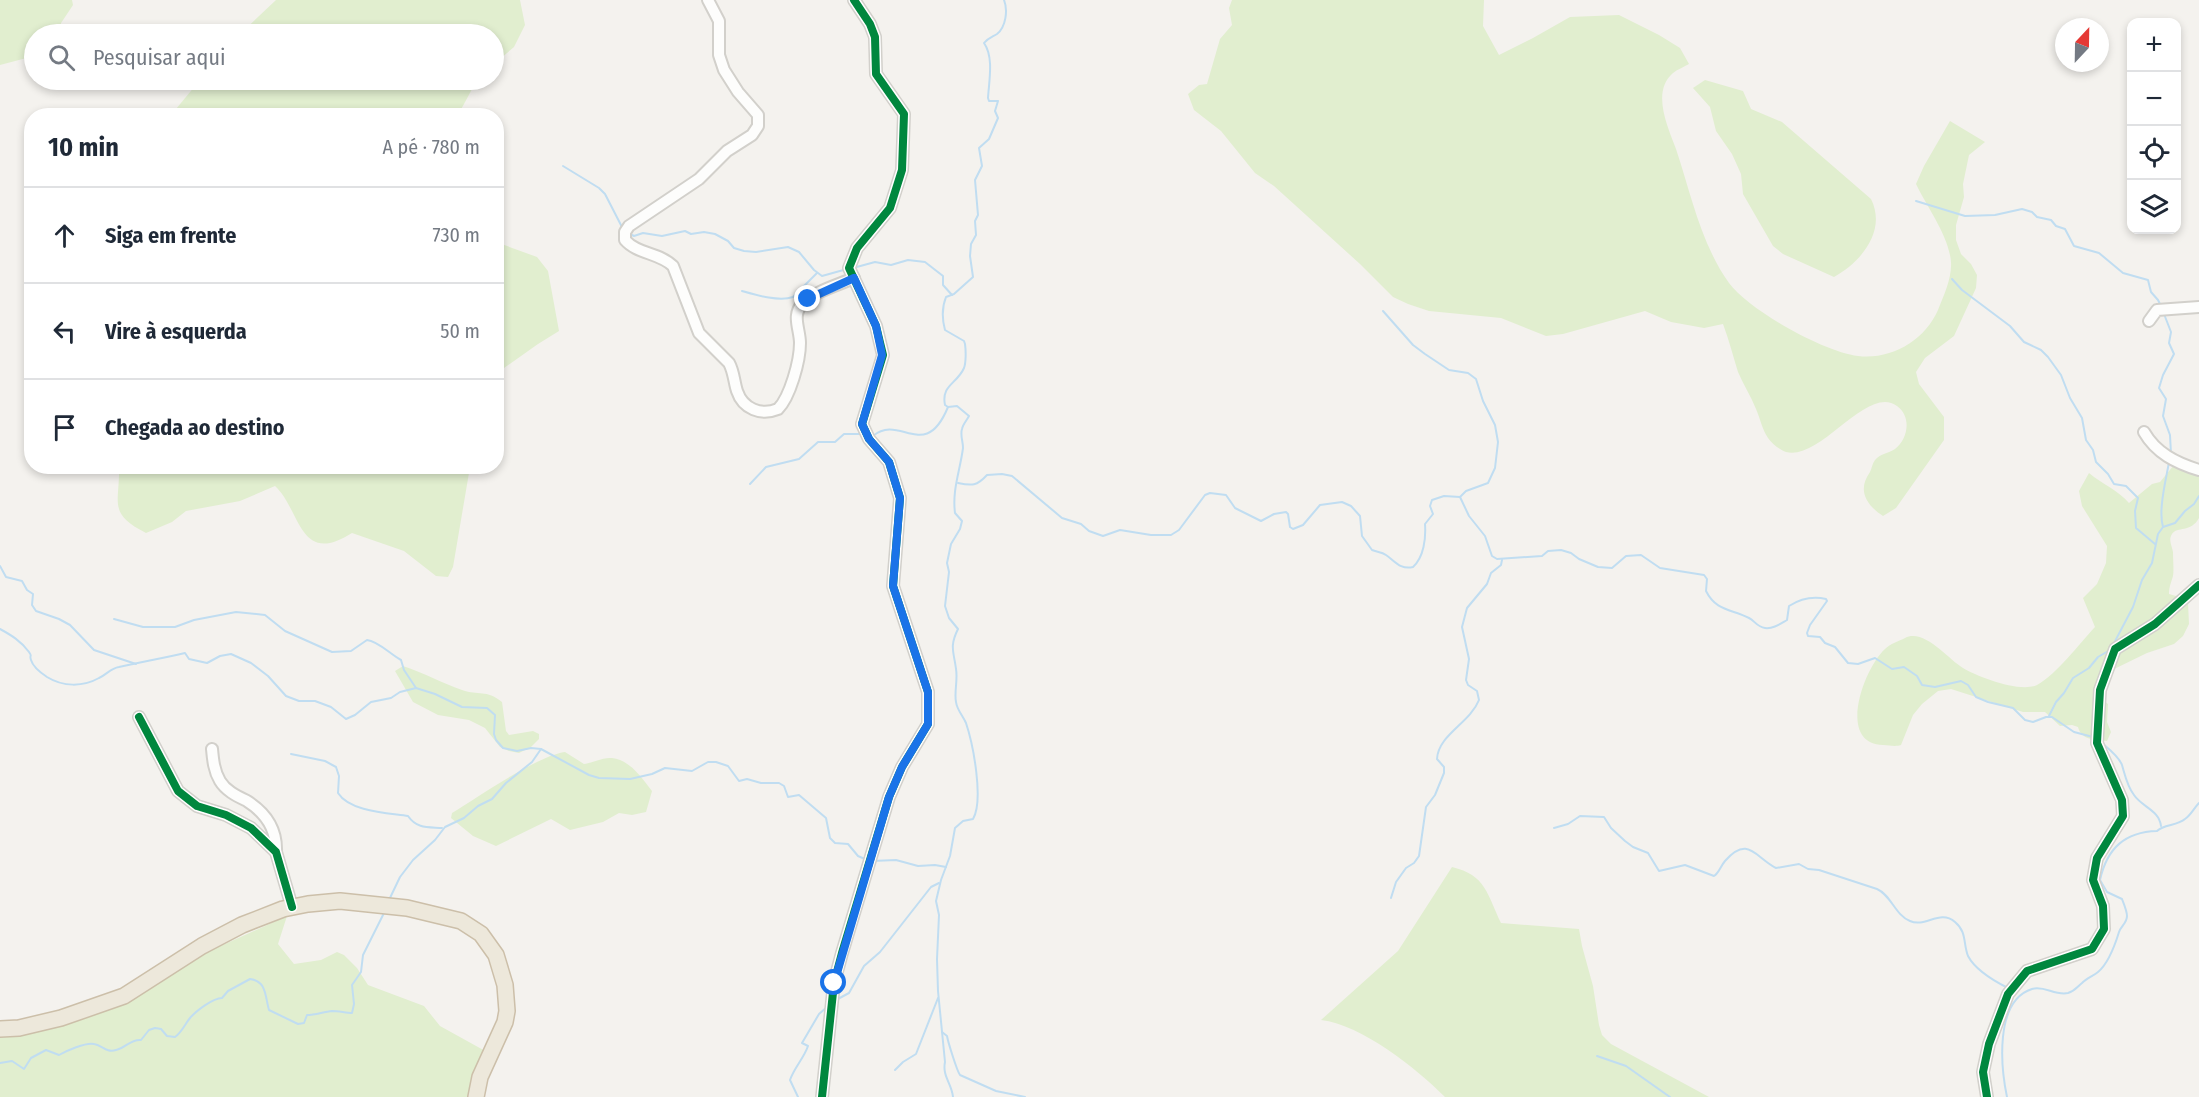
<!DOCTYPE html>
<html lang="pt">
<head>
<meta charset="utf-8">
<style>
	:root { --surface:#fff; --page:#f6f6f7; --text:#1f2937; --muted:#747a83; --line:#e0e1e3 }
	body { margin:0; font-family:"Fira Sans Condensed",sans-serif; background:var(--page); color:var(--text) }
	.controls { position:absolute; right:18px; top:18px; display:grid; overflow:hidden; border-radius:12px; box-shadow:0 3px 9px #0003 }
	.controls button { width:54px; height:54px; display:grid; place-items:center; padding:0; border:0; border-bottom:2px solid var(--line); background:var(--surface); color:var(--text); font:30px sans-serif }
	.compass { position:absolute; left:2055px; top:18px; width:54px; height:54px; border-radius:50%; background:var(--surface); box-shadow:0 3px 9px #0003; rotate:22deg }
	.stop { position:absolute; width:18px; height:18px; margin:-14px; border:4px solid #1a73e8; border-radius:50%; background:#fff }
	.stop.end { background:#1a73e8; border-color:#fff; box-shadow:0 2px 6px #0008 }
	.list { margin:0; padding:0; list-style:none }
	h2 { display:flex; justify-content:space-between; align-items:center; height:78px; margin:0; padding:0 24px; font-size:26px }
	h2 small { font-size:20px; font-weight:400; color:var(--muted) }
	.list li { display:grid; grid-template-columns:39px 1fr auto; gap:18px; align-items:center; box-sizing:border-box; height:96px; padding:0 24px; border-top:2px solid var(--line) }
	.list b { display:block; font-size:22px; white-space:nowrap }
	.list em { font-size:20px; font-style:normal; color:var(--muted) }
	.icon { flex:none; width:33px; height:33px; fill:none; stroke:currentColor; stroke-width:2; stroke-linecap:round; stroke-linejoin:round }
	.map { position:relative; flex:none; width:2199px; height:1097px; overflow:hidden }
	.search { position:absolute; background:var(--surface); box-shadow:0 3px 9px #0003; left:24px; top:24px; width:480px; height:66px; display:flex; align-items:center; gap:15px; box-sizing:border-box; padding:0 21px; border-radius:33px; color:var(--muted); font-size:22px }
	.panel { position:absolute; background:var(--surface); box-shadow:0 3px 9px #0003; left:24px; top:108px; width:480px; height:366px; border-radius:24px }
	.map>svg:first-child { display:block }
</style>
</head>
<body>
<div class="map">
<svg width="2199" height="1097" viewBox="0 0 2199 1097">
	<rect width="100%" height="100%" fill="#f4f2ee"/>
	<g fill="#e1eecf">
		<polygon points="0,0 72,0 73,5 61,23 61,34 34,34 34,56 0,65"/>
		<polygon points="276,0 520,0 525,25 514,47 494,64 494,34 240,34"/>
		<path d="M1232 0H1484L1483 26 1499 55 1533 38 1570 17 1619 15 1659 35 1680 48 1689 64C1684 67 1678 69 1673 73 1651 92 1668 127 1676 149 1691 194 1701 244 1729 283 1750 311 1824 352 1858 356 1892 360 1925 340 1938 310 1944 295 1952 278 1951 262 1949 236 1927 207 1916 184L1924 166 1950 121 1985 142 1969 155 1963 184 1964 197 1956 225V240L1961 254 1971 264 1977 275 1976 288 1954 336 1925 358 1916 372 1919 384 1944 417V440L1896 508 1883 516C1866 505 1857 490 1870 472 1872 468 1872 464 1875 460 1881 453 1888 454 1895 449 1908 439 1912 417 1897 406 1867 384 1821 461 1786 452 1780 450 1772 444 1768 438 1762 429 1760 418 1756 409 1751 396 1743 384 1738 372 1733 356 1729 340 1723 324L1704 328 1671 322 1645 311 1563 334 1546 336 1501 318 1429 311 1408 304 1393 297 1360 264 1274 186 1255 173 1221 131 1194 110 1188 94 1199 85 1207 84 1220 39 1232 25 1229 8Z"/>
		<polygon points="200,80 477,80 458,115 171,115"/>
		<path d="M1705 80 1743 91 1751 109 1782 122 1871 199C1887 231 1861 262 1834 277L1783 254 1773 246 1743 194 1741 174 1732 154 1716 131 1710 107 1693 88Z"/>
		<polygon points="496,242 537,257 548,271 559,331 538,344 497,373"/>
		<path d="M2174 465 2199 469V518C2191 533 2177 526 2172 534 2168 540 2172 546 2173 552 2173 559 2174 570 2173 576 2171 583 2169 587 2169 594L2183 598 2188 603 2189 624 2183 636 2174 644 2147 653 2108 672 2096 694 2108 704 2107 722 2111 732 2107 741C2095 740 2081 740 2078 727L2072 725 2060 726 2045 712H2023L1951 689 1938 691 1922 704 1913 715 1901 745C1894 747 1890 745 1883 745 1836 744 1864 668 1885 649 1890 644 1899 641 1905 638 1924 628 1948 659 1963 668 1978 677 2020 693 2037 685 2057 674 2079 644 2095 627L2083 598 2097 584 2106 563 2107 546 2082 506 2079 491 2089 473C2102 484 2118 490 2129 503L2152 484 2160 482Z"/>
		<path d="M470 467 453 567 448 577 436 576 404 551 352 533C299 567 301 510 275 486L240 501 186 511 172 522 146 533C107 513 120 503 119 467Z"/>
		<path d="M403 666C424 673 442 683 462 690 479 696 486 689 502 702L506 731 509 735 533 731 539 734V739L531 747 519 753 509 751 500 747 485 728 469 720 438 715 413 702 395 671Z"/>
		<path d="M565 752 584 764C592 763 603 757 612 758 630 760 642 778 652 791L646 812 632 815 619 813 603 822 570 830 551 819 496 846 473 836 451 818 452 813C478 797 537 756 565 752Z"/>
		<path d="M1452 867C1486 875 1487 894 1501 923L1579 929 1582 946 1593 986 1599 1025 1602 1035 1611 1044 1709 1097H1445C1416 1068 1362 1025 1321 1020L1398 951Z"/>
		<polygon points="287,916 278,944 294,964 321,960 337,952 344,955 357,968 368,985 424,1006 440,1026 487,1052 471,1097 0,1097 0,1029 137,992 214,949"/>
	</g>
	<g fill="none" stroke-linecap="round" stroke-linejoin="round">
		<g stroke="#c0ddf1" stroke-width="2">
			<polyline points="563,166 599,188 605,194 623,229"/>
			<polyline points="1916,201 1965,216 1995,215 2022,209 2032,212 2037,217 2051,220 2056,226 2065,229 2074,246 2099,253 2123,273 2148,280 2151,292 2158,300 2161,306"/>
			<polyline points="630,234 634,236 643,233 662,236 685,231 691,234 704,232 715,234 728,241 734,248 744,251 756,252 788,247 799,252 814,270 822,276 847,269"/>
			<polyline points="853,268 875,262 891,265 908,260 925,262 943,276 943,285 952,295"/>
			<polyline points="1952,279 1962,290 2010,326 2024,342 2041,350 2048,357 2061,375 2070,398 2082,418 2086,440 2093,450 2096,462 2108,474 2114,484 2126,486 2138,498 2135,511 2136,528 2155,544"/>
			<path d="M742 291C756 295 779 302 793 297L817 273"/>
			<polyline points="2164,314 2171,332 2169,343 2174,354 2163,375 2159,388 2166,399 2163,416 2170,435 2171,454"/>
			<path d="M948 407 957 406 969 416C967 420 963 424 962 429 960 435 963 441 963 448 960 471 952 490 955 513L962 521 960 529 951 544 947 563 949 572 945 606 949 618 958 629C949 647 954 652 956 669 958 680 954 692 956 702 957 710 963 716 966 723 973 744 984 800 973 819L963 821 955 828 950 856 941 880 936 901 939 915 937 959 938 991 945 1062C942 1076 952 1084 953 1097"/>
			<path d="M948 407 945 405C941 385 957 384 964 368 966 363 966 351 965 344L964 341 945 330C942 319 942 307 946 297L954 294 973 277 970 256 971 244 976 235 975 221 978 215 975 180 982 166 979 148 989 139 998 118 995 111 998 101H989L988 98C989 81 994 57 984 43 988 38 992 37 997 34 1006 27 1008 10 1004 0"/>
			<path d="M873 436C900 413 925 463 948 407"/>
			<path d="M958 483C972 486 977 486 987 475L1002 474 1012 476 1062 518 1081 524 1089 531 1103 536 1120 530 1151 535H1171L1179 530 1205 495 1210 493 1226 495 1235 508 1261 521 1274 514 1286 512 1288 514 1290 527 1293 529 1303 525 1320 505 1342 502 1351 506 1360 516 1362 536 1372 550C1377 552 1382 552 1386 555 1395 561 1400 570 1413 567 1424 557 1426 538 1425 524L1433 514 1430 506 1432 500 1444 496 1460 497 1466 491 1488 483 1495 468 1498 442 1495 425 1483 401 1476 379 1468 373 1449 370 1425 354 1413 345 1383 311"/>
			<polyline points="750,484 766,467 799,459 818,442 835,442 844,434 861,434"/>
			<path d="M1460 497 1469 516 1485 536 1492 556 1497 559 1542 556 1548 551 1561 550 1571 553 1579 559 1598 567 1612 568 1626 556 1641 555 1660 568 1704 575 1707 579 1706 591C1716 611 1731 609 1749 618 1755 621 1757 627 1765 628 1773 629 1780 624 1787 620L1789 606C1800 599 1813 596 1826 599L1827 601 1810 625 1807 633 1808 636 1820 637 1825 643 1835 647 1848 663 1858 664 1875 658 1892 669 1904 667 1917 676 1922 685 1935 687 1961 681 1968 685 1976 697 1988 702 2013 708 2025 720 2033 722 2046 717H2052L2074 732 2093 737"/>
			<path d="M2163 527C2158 510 2166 480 2169 462"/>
			<polyline points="0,566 6,577 22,581 27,590 33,594 32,605 36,611 59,619 70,625 94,650 136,664"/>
			<path d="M114 619 143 627H175L194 620 236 612 265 615 285 631 332 652 351 651 367 640C378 641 390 654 401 660L404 670 416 688"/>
			<path d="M0 629C11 635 21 641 29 652 33 658 29 653 31 660 33 667 41 673 47 677 63 687 83 687 99 678 106 675 111 668 119 667 141 662 164 658 185 653L189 659 207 663 220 656 231 654 251 663 268 676 286 696 299 701H315L331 707 346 719 355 715 371 702 391 698 400 692 416 688 435 694 462 707 487 708 495 715 494 734 496 740 503 748 517 751 531 748 541 749 589 775 599 778 630 779 652 774 665 768 692 771 708 762H716L728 766 739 781 747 779 761 783H779L784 786 788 797 799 795 826 818 830 838 835 843 848 844 858 856 867 860"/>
			<polyline points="2113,645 2133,607 2142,580 2152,563 2158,534 2163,527 2175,523 2185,511 2194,504 2199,496"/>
			<polyline points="2049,716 2056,702 2064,693 2073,678 2089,668 2098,657 2110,650"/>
			<path d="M2103 744C2109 749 2119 757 2122 765 2125 775 2127 786 2134 795 2142 807 2159 810 2161 826"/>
			<path d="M291 754 325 761 336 767 339 776 338 793C350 812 389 813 408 816 417 829 428 827 442 828"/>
			<path d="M1554 828 1568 824 1580 816 1604 817 1611 828 1625 841 1633 847 1648 853 1659 871 1685 865 1714 876C1719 873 1720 867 1725 861 1748 835 1755 857 1776 868L1799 864 1808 869 1819 870 1877 889C1891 895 1895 915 1910 921 1925 928 1940 909 1955 922 1967 932 1963 943 1968 956 1976 971 1994 981 2008 988"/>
			<polyline points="872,861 896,860 918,866 935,865 946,867"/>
			<path d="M1391 898 1396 882 1406 868 1414 863 1419 856 1426 807 1435 795 1444 773V767L1437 759C1438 735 1470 723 1479 700L1477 691 1468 685 1466 680 1469 659 1462 627 1467 608 1487 584 1491 573 1501 565 1502 560"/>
			<polyline points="389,900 400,877 413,860 435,840 445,827 464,818 478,806 492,799 506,783 532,762 541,749"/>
			<polyline points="836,1000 849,993 864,966 880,952 931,887 939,883"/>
			<path d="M942 1032 947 1036C948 1042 957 1071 960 1075L996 1091 1025 1097"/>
			<polyline points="1597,1056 1626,1066 1670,1097"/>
			<path d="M0 1063 12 1061 24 1069 31 1058 46 1050 59 1055C66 1051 86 1042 94 1044 102 1045 106 1053 116 1050 126 1048 130 1039 141 1040L149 1030 155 1028 161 1029 167 1036 175 1037C182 1032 185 1024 190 1018 196 1011 213 998 222 998L228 991 250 979C267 981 265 997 269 1010L298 1024 304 1023 307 1015C315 1015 323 1012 332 1011 339 1011 346 1013 352 1013L354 1004 352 985 361 972 363 955 385 911"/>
			<polyline points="895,1070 903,1062 916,1054 938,998"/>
			<path d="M798 1097 790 1080C794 1068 804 1058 808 1046L802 1043 819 1014 827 1007"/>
			<path d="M2007 1097C2001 1068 1994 1001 2032 989 2044 985 2055 996 2068 993 2075 991 2077 987 2082 983 2087 978 2093 976 2098 972 2109 963 2115 945 2119 932 2121 926 2127 923 2127 916 2127 911 2124 904 2122 899L2107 892 2100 880C2107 848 2125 832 2157 831 2164 824 2177 826 2185 819 2191 815 2194 808 2199 803"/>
		</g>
		<g stroke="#d2d0cb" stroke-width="14">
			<g id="minor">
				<path d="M708 0 719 21V55L724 70 738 92 758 115V126L752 135 727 151 699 179 629 226 625 232V240C637 254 660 253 673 266L699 333 729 363C734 372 734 382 737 391 743 409 761 416 778 409 790 397 800 361 800 343 800 329 791 315 803 303 816 291 838 285 854 278"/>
				<polyline points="2149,321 2157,310 2199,307"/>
				<path d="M2144 432C2156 453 2176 463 2199 470"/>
				<polyline points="139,717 178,791 197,806 226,815 251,828 276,852 292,907"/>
				<path d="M212 749C213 760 214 771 220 781 226 791 237 796 247 801 266 813 277 829 276 852"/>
				<polyline points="822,1097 834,983 842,953 889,797 902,767 928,724 928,692 893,586 900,498 889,462 869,439 862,424 883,355 876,326 849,268 857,248 890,208 902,170 904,114 876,74 875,37 870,24 854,0"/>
				<polyline points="1987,1097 1983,1072 1989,1044 2008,994 2027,971 2092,949 2104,929 2103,906 2093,880 2097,858 2123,816 2122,800 2097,743 2100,690 2115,649 2155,624 2199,585"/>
			</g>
		</g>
		<g stroke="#ccbfa9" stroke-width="18">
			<polyline id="highway" points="0,1029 19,1028 61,1018 124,996 202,946 242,925 283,909 308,904 340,901 407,908 461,921 481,934 496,955 505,985 507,1011 505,1022 480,1077 476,1097"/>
		</g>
		<use href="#minor" stroke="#fdfdfc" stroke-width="10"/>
		<use href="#highway" stroke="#ede8db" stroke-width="15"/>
		<g stroke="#fff" stroke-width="11">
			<g id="cycleway">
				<polyline points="139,717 178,791 197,806 226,815 251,828 276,852 292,907"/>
				<polyline points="822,1097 834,983 842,953 889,797 902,767 928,724 928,692 893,586 900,498 889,462 869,439 862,424 883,355 876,326 849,268 857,248 890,208 902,170 904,114 876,74 875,37 870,24 854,0"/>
				<polyline points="1987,1097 1983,1072 1989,1044 2008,994 2027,971 2092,949 2104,929 2103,906 2093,880 2097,858 2123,816 2122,800 2097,743 2100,690 2115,649 2155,624 2199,585"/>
			</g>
		</g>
		<use href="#cycleway" stroke="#00873e" stroke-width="8"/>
	</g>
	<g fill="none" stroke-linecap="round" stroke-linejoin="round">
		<polyline stroke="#1a73e8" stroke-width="8" points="808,299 854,278 876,326 882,355 862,424 869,439 889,462 900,498 893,586 928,692 928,724 902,767 889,797 834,983"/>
	</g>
</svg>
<div class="controls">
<button>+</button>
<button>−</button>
<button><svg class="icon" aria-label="locate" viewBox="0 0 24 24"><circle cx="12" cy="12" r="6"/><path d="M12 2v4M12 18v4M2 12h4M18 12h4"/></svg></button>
<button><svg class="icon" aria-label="layers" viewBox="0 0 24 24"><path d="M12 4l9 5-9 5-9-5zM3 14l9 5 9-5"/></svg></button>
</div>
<svg class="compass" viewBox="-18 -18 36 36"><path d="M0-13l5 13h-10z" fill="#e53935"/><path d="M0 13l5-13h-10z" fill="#747a83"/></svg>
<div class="stop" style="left:834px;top:983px"></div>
<div class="stop end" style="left:808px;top:299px"></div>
<div class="search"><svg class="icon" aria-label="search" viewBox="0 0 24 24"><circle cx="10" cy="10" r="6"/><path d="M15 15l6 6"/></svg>Pesquisar aqui</div>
<section class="panel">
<h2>10 min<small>A pé · 780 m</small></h2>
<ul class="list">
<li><svg class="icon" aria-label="ahead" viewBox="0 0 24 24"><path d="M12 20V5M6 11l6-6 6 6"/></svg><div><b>Siga em frente</b></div><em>730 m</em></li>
<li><svg class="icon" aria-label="left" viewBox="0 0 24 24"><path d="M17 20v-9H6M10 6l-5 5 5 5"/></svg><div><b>Vire à esquerda</b></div><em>50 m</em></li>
<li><svg class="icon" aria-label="arrive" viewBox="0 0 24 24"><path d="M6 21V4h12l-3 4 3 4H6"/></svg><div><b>Chegada ao destino</b></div></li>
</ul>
</section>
</div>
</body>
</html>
